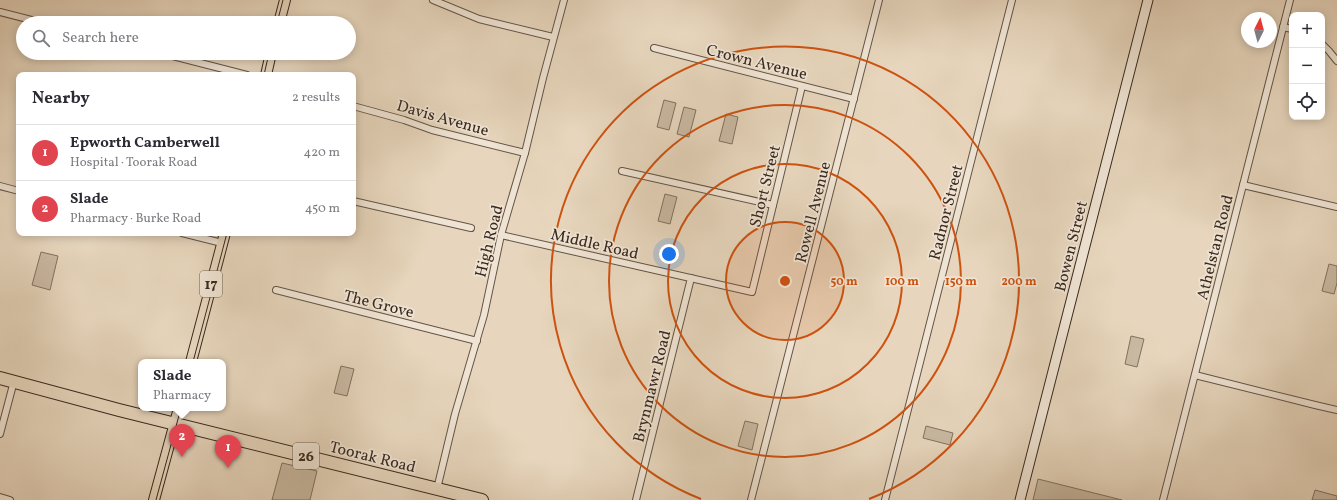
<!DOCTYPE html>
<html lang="en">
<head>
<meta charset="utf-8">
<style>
	:root { --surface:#fff; --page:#f7f7f7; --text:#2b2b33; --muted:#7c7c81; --line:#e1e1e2; --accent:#db2777 }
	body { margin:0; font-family:Vollkorn,serif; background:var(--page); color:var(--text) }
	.controls { position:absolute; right:12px; top:12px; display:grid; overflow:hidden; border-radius:8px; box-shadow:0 2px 10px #0003 }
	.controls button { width:36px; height:36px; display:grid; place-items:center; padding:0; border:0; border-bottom:1px solid var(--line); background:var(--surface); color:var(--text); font:20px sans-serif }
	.compass { position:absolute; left:1241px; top:12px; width:36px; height:36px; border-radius:50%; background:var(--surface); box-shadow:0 2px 10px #0003; rotate:6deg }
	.you { position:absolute; left:669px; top:254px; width:14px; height:14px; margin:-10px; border:3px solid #fff; border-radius:50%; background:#1a73e8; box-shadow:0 0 0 6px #1a73e833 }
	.badge { display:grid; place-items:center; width:26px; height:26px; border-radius:50%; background:var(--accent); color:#fff; font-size:13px; font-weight:700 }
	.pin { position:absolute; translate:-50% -33px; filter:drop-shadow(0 1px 2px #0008) }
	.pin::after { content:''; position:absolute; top:21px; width:14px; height:12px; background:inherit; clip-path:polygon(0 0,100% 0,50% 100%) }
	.popup { position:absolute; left:138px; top:359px; width:88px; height:52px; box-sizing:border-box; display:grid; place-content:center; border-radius:8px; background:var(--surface); filter:drop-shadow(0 1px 3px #0005); font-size:13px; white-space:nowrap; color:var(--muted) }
	.popup b { font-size:15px; color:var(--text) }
	.popup::after { content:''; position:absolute; left:50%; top:100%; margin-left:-8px; border:8px solid transparent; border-top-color:var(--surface) }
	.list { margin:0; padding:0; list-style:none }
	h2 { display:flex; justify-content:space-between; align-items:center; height:52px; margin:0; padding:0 16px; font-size:17px }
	h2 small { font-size:13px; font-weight:400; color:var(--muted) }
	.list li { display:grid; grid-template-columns:26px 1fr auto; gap:12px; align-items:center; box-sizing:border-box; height:56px; padding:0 16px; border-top:1px solid var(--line) }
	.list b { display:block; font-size:15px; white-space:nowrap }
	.list p { margin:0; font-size:13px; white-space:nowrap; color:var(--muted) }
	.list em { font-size:13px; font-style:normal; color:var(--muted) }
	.icon { flex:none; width:22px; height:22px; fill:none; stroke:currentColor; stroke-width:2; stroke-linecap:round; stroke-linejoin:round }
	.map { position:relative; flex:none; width:1337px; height:500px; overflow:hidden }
	.search { position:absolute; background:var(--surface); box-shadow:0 2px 10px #0003; left:16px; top:16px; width:340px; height:44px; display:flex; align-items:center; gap:10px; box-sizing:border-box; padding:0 14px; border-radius:22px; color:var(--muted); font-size:15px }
	.panel { position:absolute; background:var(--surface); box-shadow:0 2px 10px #0003; left:16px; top:72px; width:340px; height:164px; border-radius:8px }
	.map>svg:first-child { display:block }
</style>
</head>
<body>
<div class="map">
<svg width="1337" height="500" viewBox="0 0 1337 500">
	<rect width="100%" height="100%" fill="#e7d6bd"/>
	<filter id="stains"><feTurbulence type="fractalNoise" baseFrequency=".005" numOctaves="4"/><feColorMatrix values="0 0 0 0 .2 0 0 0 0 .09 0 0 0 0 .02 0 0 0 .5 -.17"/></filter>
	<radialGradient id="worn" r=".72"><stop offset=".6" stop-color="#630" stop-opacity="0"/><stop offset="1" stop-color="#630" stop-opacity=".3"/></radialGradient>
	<g fill="#c9b9a2" stroke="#817160">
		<polygon points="664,100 676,103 669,130 657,127"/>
		<polygon points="684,107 696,110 689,137 677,134"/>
		<polygon points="726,114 738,117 732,144 719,141"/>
		<polygon points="665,194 677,197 670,224 658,221"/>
		<polygon points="41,252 58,256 50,290 32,285"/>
		<polygon points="1329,264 1337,266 1337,283 1334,294 1322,291"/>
		<polygon points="1131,336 1144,339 1137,367 1125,364"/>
		<polygon points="341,366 354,369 347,396 334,393"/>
		<polygon points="745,421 758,424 752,450 738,446"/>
		<polygon points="926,426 953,433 950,445 923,438"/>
		<polygon points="282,463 317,471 310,500 272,500"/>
		<polygon points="1038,479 1122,500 1033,500"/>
		<polygon points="1315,490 1337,496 1337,500 1312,500"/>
	</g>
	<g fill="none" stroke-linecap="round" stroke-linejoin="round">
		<g stroke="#645446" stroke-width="8">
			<g id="street">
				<polyline points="433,0 479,19 553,37"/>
				<polyline points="0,12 43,23"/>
				<polyline points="1283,27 1292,29"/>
				<polyline points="1322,44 1329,51 1337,61"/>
				<polyline points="654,48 854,99"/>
				<polyline points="161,53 247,75"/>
				<polyline points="353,106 404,120 432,130 525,153"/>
				<polyline points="622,171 773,205"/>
				<polyline points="1243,185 1337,207"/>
				<polyline points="0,186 19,191"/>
				<polyline points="353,201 471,228"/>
				<polyline points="182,233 222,243"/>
				<polyline points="501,235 752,292 802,86"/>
				<polyline points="276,290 477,341"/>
				<polyline points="1195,375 1315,405 1337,410"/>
				<polyline points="0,434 14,381"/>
				<polyline points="437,489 455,414 484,315 501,235 525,153 543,78 564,0"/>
				<polyline points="0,497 10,500"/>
				<polyline points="636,500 691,278"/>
				<polyline points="751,500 879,0"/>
				<polyline points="885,500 1012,0"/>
				<polyline points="1163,500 1290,0"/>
			</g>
		</g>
		<g stroke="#39291f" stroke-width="11">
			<polyline id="secondary" points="1020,500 1148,0"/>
		</g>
		<g stroke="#39291f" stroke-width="12">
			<g id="primary">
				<polyline points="279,23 285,0"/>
				<polyline points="266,75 271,53"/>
				<polyline points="191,362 225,233"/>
				<polyline points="154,500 179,408"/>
			</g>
		</g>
		<g stroke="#39291f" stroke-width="14">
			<polyline id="highway" points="0,378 119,410 482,500"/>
		</g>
		<use href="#street" stroke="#efe4d4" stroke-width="6"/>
		<use href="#secondary" stroke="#efe4d4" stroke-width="9"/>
		<use href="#primary" stroke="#e7d6bd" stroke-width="10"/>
		<use href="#highway" stroke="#e7d6bd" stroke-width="12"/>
		<g stroke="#39291f" stroke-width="1">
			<polyline points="277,23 283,0"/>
			<polyline points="264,75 269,53"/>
			<polyline points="193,362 227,233"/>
			<polyline points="156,500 181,408"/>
		</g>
	</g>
	<circle cx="785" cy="281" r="59" fill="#ce520f" fill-opacity=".12"/>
	<g fill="none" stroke="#ce520f" stroke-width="2">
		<circle cx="785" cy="281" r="59"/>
		<circle cx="785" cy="281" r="117"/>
		<circle cx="785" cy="281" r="176"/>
		<path d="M701 499A234 234 0 1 1 869 499"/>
	</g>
	<g text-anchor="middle" stroke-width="3.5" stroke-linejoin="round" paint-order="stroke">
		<g fill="#efe4d4" stroke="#706155" stroke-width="1">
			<rect x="200" y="271" width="22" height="26" rx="3"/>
			<rect x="293" y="443" width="26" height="26" rx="3"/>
		</g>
		<g font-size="15" font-weight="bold" fill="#39291f">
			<text x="211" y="289">17</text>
			<text x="306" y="461">26</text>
		</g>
		<g font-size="16" fill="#39291f" stroke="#efe4d4">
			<text transform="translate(757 61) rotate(14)" y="6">Crown Avenue</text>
			<text transform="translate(443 117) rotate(16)" y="6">Davis Avenue</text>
			<text transform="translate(764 186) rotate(-76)" y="6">Short Street</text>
			<text transform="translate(812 212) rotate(-76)" y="6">Rowell Avenue</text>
			<text transform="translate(945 212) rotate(-76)" y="6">Radnor Street</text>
			<text transform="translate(488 241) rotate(-76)" y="6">High Road</text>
			<text transform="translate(595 243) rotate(13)" y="6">Middle Road</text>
			<text transform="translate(1070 246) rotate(-76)" y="6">Bowen Street</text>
			<text transform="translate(1214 247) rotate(-76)" y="6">Athelstan Road</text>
			<text transform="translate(379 303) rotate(14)" y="6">The Grove</text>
			<text transform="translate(651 386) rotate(-76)" y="6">Brynmawr Road</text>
			<text transform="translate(373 456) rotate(14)" y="6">Toorak Road</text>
		</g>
	</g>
	<circle cx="785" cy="281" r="6" fill="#ce520f" stroke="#efe4d4" stroke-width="2"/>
	<g font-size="12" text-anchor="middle" font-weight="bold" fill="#ce520f" stroke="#efe4d4" stroke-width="3.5" stroke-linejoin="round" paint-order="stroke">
		<text x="844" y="285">50 m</text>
		<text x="902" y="285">100 m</text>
		<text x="961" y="285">150 m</text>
		<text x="1019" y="285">200 m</text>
	</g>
	<rect width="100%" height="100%" filter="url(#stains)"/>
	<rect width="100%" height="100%" fill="url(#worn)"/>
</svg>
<div class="controls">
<button>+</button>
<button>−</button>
<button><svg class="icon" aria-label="locate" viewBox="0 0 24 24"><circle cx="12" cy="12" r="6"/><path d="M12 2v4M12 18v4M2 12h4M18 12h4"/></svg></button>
</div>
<svg class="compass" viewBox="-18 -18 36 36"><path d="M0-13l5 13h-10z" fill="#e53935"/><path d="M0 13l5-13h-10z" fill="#7c7c81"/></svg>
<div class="you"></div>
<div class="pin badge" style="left:228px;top:468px;background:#e0444e">1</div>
<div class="pin badge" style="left:182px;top:457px;background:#e0444e">2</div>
<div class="popup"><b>Slade</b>Pharmacy</div>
<div class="search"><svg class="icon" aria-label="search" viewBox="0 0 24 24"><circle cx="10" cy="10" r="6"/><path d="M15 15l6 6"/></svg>Search here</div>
<section class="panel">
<h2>Nearby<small>2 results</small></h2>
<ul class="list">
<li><span class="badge" style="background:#e0444e">1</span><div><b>Epworth Camberwell</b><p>Hospital · Toorak Road</p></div><em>420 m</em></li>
<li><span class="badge" style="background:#e0444e">2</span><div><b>Slade</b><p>Pharmacy · Burke Road</p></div><em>450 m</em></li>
</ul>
</section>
</div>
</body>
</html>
